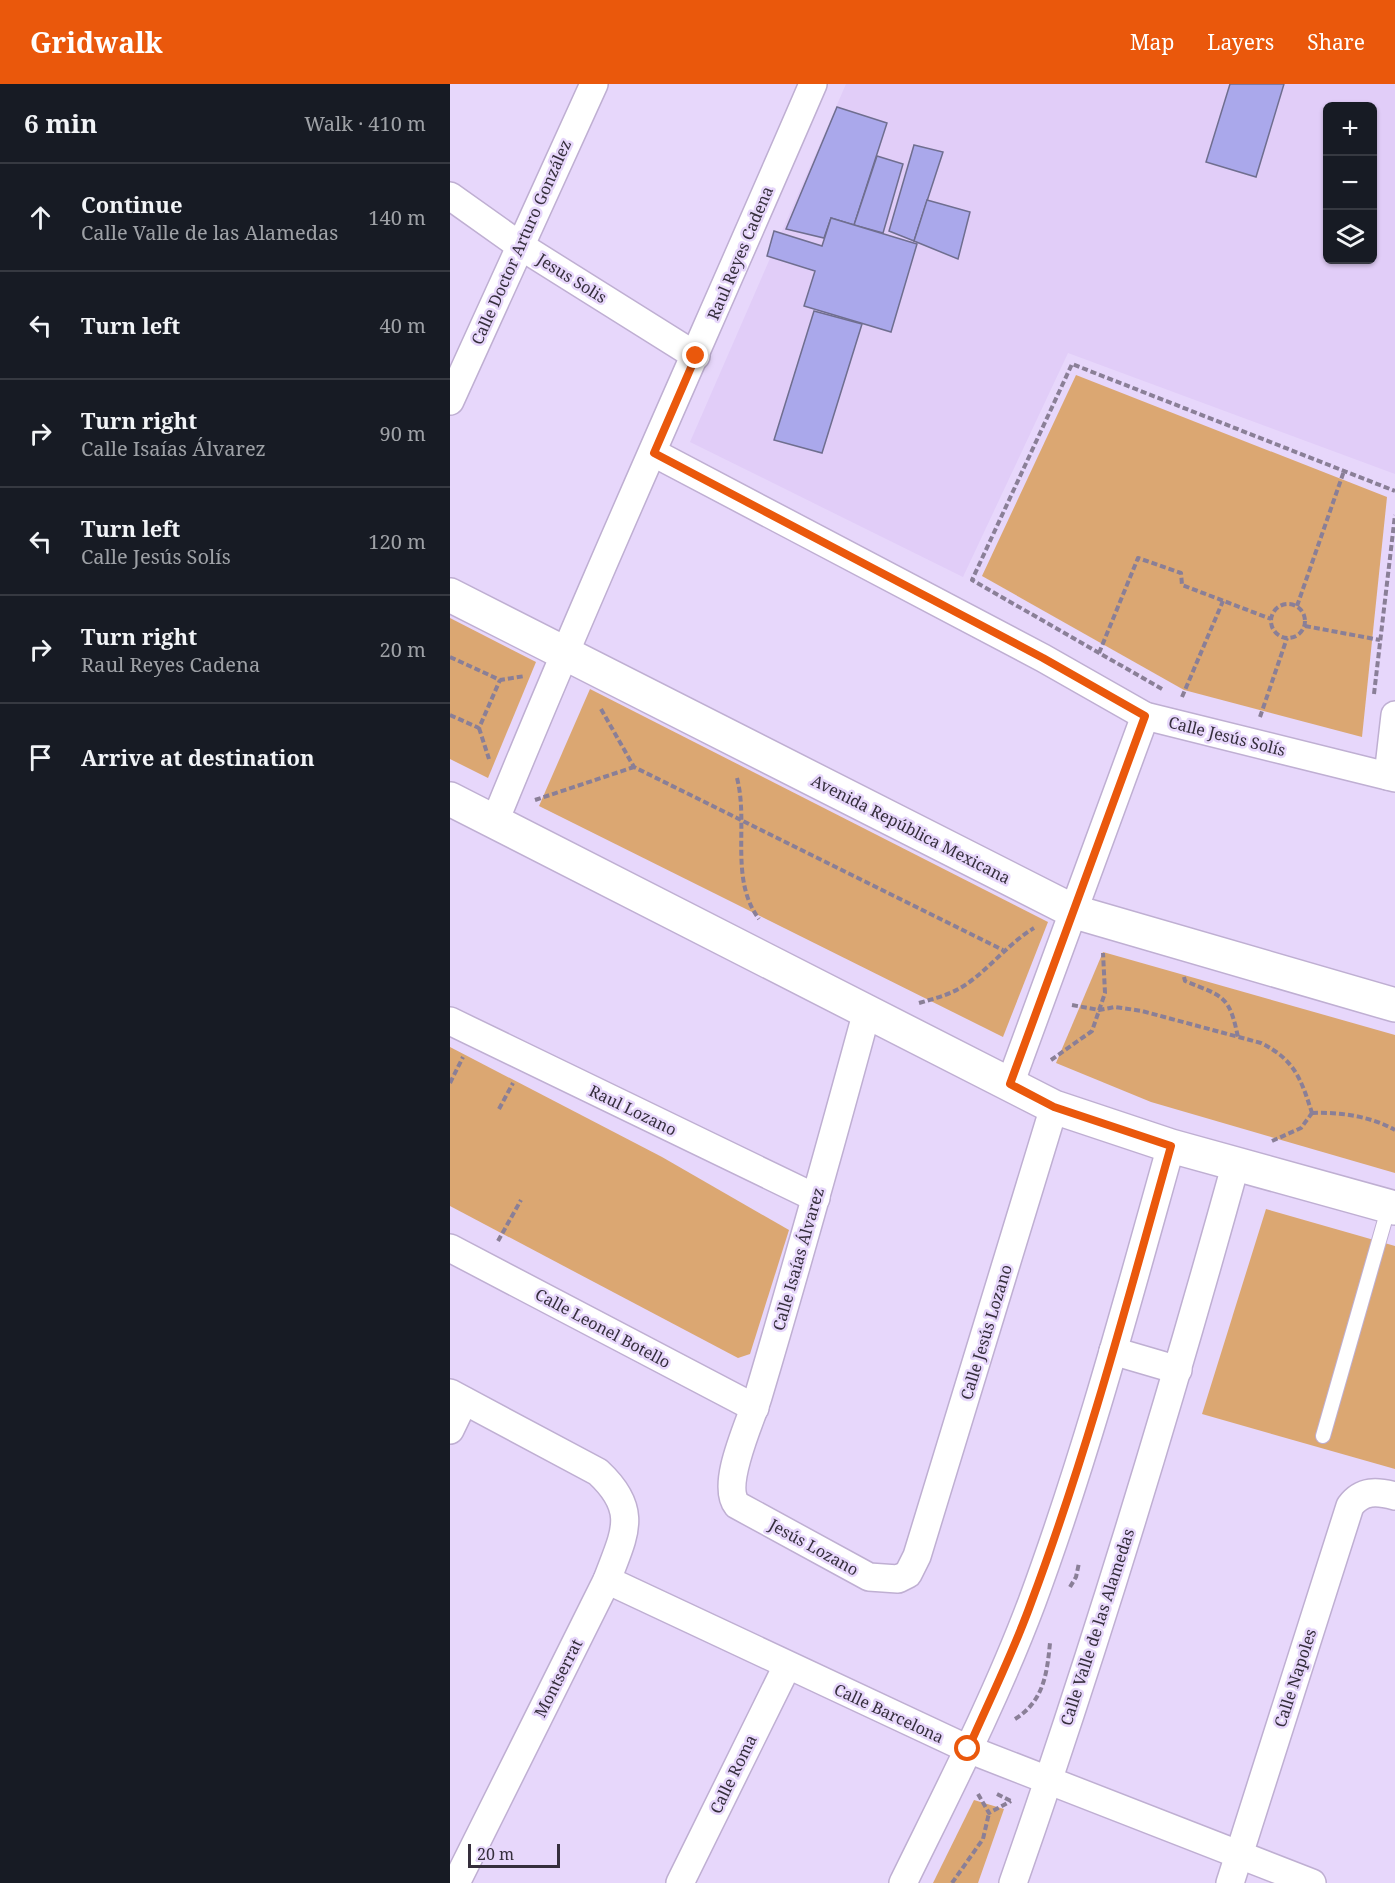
<!DOCTYPE html>
<html lang="en">
<head>
<meta charset="utf-8">
<style>
	:root { --surface:#171b24; --page:#20242c; --text:#f1f3f6; --muted:#9ea1a6; --line:#363941; --accent:#ea580c }
	body { margin:0; font-family:"Noto Serif",serif; background:var(--page); color:var(--text) }
	.controls { position:absolute; right:18px; top:18px; display:grid; overflow:hidden; border-radius:9px; box-shadow:0 2px 4px #0004 }
	.controls button { width:54px; height:54px; display:grid; place-items:center; padding:0; border:0; border-bottom:2px solid var(--line); background:var(--surface); color:var(--text); font:30px sans-serif }
	.scale { position:absolute; left:18px; bottom:15px; width:92px; box-sizing:border-box; padding-left:6px; border:3px solid #352e3c; border-top:0; font-size:16px; line-height:21px; white-space:nowrap; color:#352e3c; -webkit-text-stroke:4px #e7d7fb; paint-order:stroke }
	.stop { position:absolute; width:18px; height:18px; margin:-14px; border:4px solid #ea580c; border-radius:50%; background:#fff }
	.stop.end { background:#ea580c; border-color:#fff; box-shadow:0 2px 6px #0008 }
	.list { margin:0; padding:0; list-style:none }
	h2 { display:flex; justify-content:space-between; align-items:center; height:78px; margin:0; padding:0 24px; font-size:26px }
	h2 small { font-size:20px; font-weight:400; color:var(--muted) }
	.list li { display:grid; grid-template-columns:39px 1fr auto; gap:18px; align-items:center; box-sizing:border-box; height:108px; padding:0 24px; border-top:2px solid var(--line) }
	.list b { display:block; font-size:22px; white-space:nowrap }
	.list p { margin:0; font-size:20px; white-space:nowrap; color:var(--muted) }
	.list em { font-size:20px; font-style:normal; color:var(--muted) }
	.icon { flex:none; width:33px; height:33px; fill:none; stroke:currentColor; stroke-width:2; stroke-linecap:round; stroke-linejoin:round }
	.map { position:relative; flex:none; width:945px; height:1799px; overflow:hidden }
	header { display:flex; align-items:center; gap:36px; box-sizing:border-box; height:84px; padding:0 30px; background:var(--accent); color:#fff }
	header strong { font-size:28px }
	nav { display:flex; gap:33px; margin-inline-start:auto; font-size:21px }
	main { display:flex }
	aside { flex:1; background:var(--surface) }
	.map>svg:first-child { display:block }
</style>
</head>
<body>
<header>
<strong>Gridwalk</strong>
<nav><a>Map</a><a>Layers</a><a>Share</a></nav>
</header>
<main>
<aside>
<h2>6 min<small>Walk · 410 m</small></h2>
<ul class="list">
<li><svg class="icon" aria-label="ahead" viewBox="0 0 24 24"><path d="M12 20V5M6 11l6-6 6 6"/></svg><div><b>Continue</b><p>Calle Valle de las Alamedas</p></div><em>140 m</em></li>
<li><svg class="icon" aria-label="left" viewBox="0 0 24 24"><path d="M17 20v-9H6M10 6l-5 5 5 5"/></svg><div><b>Turn left</b></div><em>40 m</em></li>
<li><svg class="icon" aria-label="right" viewBox="0 0 24 24"><path d="M7 20v-9h11M14 6l5 5-5 5"/></svg><div><b>Turn right</b><p>Calle Isaías Álvarez</p></div><em>90 m</em></li>
<li><svg class="icon" aria-label="left" viewBox="0 0 24 24"><path d="M17 20v-9H6M10 6l-5 5 5 5"/></svg><div><b>Turn left</b><p>Calle Jesús Solís</p></div><em>120 m</em></li>
<li><svg class="icon" aria-label="right" viewBox="0 0 24 24"><path d="M7 20v-9h11M14 6l5 5-5 5"/></svg><div><b>Turn right</b><p>Raul Reyes Cadena</p></div><em>20 m</em></li>
<li><svg class="icon" aria-label="arrive" viewBox="0 0 24 24"><path d="M6 21V4h12l-3 4 3 4H6"/></svg><div><b>Arrive at destination</b></div></li>
</ul>
</aside>
<div class="map">
<svg width="945" height="1799" viewBox="0 0 945 1799">
	<rect width="100%" height="100%" fill="#e7d7fb"/>
	<path fill="#e1cdf8" fill-rule="evenodd" d="M396 0H945V390L618 269 513 493 240 358ZM878 22H922V176H878Z"/>
	<g fill="#dba772">
		<polygon points="626,291 937,413 912,653 734,606 532,492"/>
		<polygon points="0,534 86,578 38,694 0,675"/>
		<polygon points="140,605 598,838 553,953 89,722"/>
		<polygon points="653,868 945,951 945,1089 701,1018 606,979"/>
		<polygon points="0,963 212,1073 339,1146 300,1270 288,1274 0,1122"/>
		<polygon points="816,1125 945,1162 945,1385 752,1330"/>
		<polygon points="524,1716 554,1725 528,1799 483,1799"/>
	</g>
	<g fill="#aaa8eb" stroke="#6f6e8f" stroke-width="1.5">
		<polygon points="780,0 834,0 806,93 756,78"/>
		<polygon points="387,23 437,39 404,141 381,134 374,154 336,145"/>
		<polygon points="464,61 493,68 464,157 439,147"/>
		<polygon points="427,72 453,80 433,149 404,141"/>
		<polygon points="477,116 520,128 508,175 464,157"/>
		<polygon points="381,134 467,160 441,248 354,222 365,187 317,172 324,147 372,162"/>
		<polygon points="364,227 412,240 372,369 324,356"/>
	</g>
	<g fill="none" stroke-linecap="round" stroke-linejoin="round">
		<g stroke="#bfafd2" stroke-width="16">
			<polyline id="lane" points="873,1352 939,1122"/>
		</g>
		<g stroke="#bfafd2" stroke-width="30">
			<g id="street">
				<polyline points="0,112 69,161 246,272"/>
				<polyline points="0,317 144,0"/>
				<polyline points="204,369 593,574 695,632 945,694"/>
				<polyline points="938,692 945,631"/>
				<path d="M45 737C146 489 257 246 363 0"/>
				<path d="M417 927C382 1056 346 1185 308 1313 301 1337 270 1400 287 1421L419 1493 448 1495 458 1490 467 1472 604 1023"/>
				<polyline points="0,937 366,1114"/>
				<polyline points="560,1000 695,632"/>
				<polyline points="0,1164 305,1324"/>
				<polyline points="663,1267 728,1286"/>
				<path d="M0 1309 148 1388C190 1427 174 1450 157 1496L6 1799"/>
				<polyline points="0,1346 14,1317"/>
				<polyline points="157,1496 518,1665 862,1799"/>
				<polyline points="230,1799 337,1582"/>
				<path d="M453 1799C498 1707 546 1614 582 1518 637 1369 678 1215 721 1062"/>
				<path d="M563 1799C646 1562 719 1321 786 1079"/>
				<path d="M780 1799 900 1422C912 1406 927 1407 945 1412"/>
			</g>
		</g>
		<g stroke="#bfafd2" stroke-width="36">
			<g id="secondary">
				<polyline points="0,511 625,828 945,921"/>
				<polyline points="0,715 604,1023 721,1062 945,1124"/>
			</g>
		</g>
		<g stroke="#8a7f97" stroke-width="4" stroke-dasharray="6 3" stroke-linecap="butt">
			<circle cx="838" cy="537" r="17"/>
			<polyline points="847,522 894,387"/>
			<polyline points="855,542 930,556"/>
			<polyline points="649,569 688,474 731,489 732,501 821,535"/>
			<polyline points="0,573 50,596 75,592"/>
			<polyline points="712,605 522,496 622,280 945,407"/>
			<polyline points="924,610 945,431"/>
			<polyline points="732,613 773,517"/>
			<polyline points="151,625 184,683 553,866"/>
			<polyline points="0,631 29,644 50,596"/>
			<polyline points="810,633 837,554"/>
			<polyline points="29,644 39,675"/>
			<path d="M287 694C299 740 279 795 309 835"/>
			<polyline points="85,716 184,683"/>
			<path d="M734 893 735 897C774 913 779 911 788 953"/>
			<path d="M469 919C486 914 503 910 518 899 542 882 558 860 584 844"/>
			<path d="M622 921 649 926 665 923 692 927 811 959C845 976 851 995 862 1029"/>
			<polyline points="601,976 642,947 655,909 653,869"/>
			<polyline points="0,999 13,973"/>
			<polyline points="49,1025 63,999"/>
			<path d="M862 1029C890 1028 920 1032 945 1046"/>
			<polyline points="822,1057 851,1044 862,1029"/>
			<polyline points="48,1157 71,1116"/>
			<polyline points="620,1503 626,1493 629,1479"/>
			<path d="M565 1635C594 1617 597 1589 600 1559"/>
			<polyline points="528,1710 539,1729 561,1717"/>
			<polyline points="547,1710 561,1717"/>
			<polyline points="502,1799 533,1755 539,1729"/>
		</g>
		<use href="#lane" stroke="#fff" stroke-width="14"/>
		<use href="#street" stroke="#fff" stroke-width="27"/>
		<use href="#secondary" stroke="#fff" stroke-width="33"/>
	</g>
	<g fill="none" stroke-linecap="round" stroke-linejoin="round">
		<path stroke="#ea580c" stroke-width="8" d="M246 272 204 369 593 574 695 632 560 1000 604 1023 721 1062C678 1215 637 1370 581 1519 563 1569 539 1617 518 1665"/>
	</g>
	<g text-anchor="middle" stroke-width="5" stroke-linejoin="round" paint-order="stroke">
		<g font-size="16" fill="#352e3c" stroke="#e7d7fb">
			<text transform="translate(71 158) rotate(-66)" y="6">Calle Doctor Arturo González</text>
			<text transform="translate(290 169) rotate(-67)" y="6">Raul Reyes Cadena</text>
			<text transform="translate(122 194) rotate(32)" y="6">Jesus Solis</text>
			<text transform="translate(777 652) rotate(14)" y="6">Calle Jesús Solís</text>
			<text transform="translate(461 745) rotate(27)" y="6">Avenida República Mexicana</text>
			<text transform="translate(183 1026) rotate(26)" y="6">Raul Lozano</text>
			<text transform="translate(348 1175) rotate(-74)" y="6">Calle Isaías Álvarez</text>
			<text transform="translate(153 1244) rotate(28)" y="6">Calle Leonel Botello</text>
			<text transform="translate(536 1248) rotate(-73)" y="6">Calle Jesús Lozano</text>
			<text transform="translate(364 1463) rotate(29)" y="6">Jesús Lozano</text>
			<text transform="translate(647 1543) rotate(-72)" y="6">Calle Valle de las Alamedas</text>
			<text transform="translate(108 1594) rotate(-63)" y="6">Montserrat</text>
			<text transform="translate(845 1594) rotate(-72)" y="6">Calle Napoles</text>
			<text transform="translate(439 1629) rotate(25)" y="6">Calle Barcelona</text>
			<text transform="translate(283 1690) rotate(-64)" y="6">Calle Roma</text>
		</g>
	</g>
</svg>
<div class="controls">
<button>+</button>
<button>−</button>
<button><svg class="icon" aria-label="layers" viewBox="0 0 24 24"><path d="M12 4l9 5-9 5-9-5zM3 14l9 5 9-5"/></svg></button>
</div>
<div class="scale">20 m</div>
<div class="stop" style="left:518px;top:1665px"></div>
<div class="stop end" style="left:246px;top:272px"></div>
</div>
</main>
</body>
</html>
